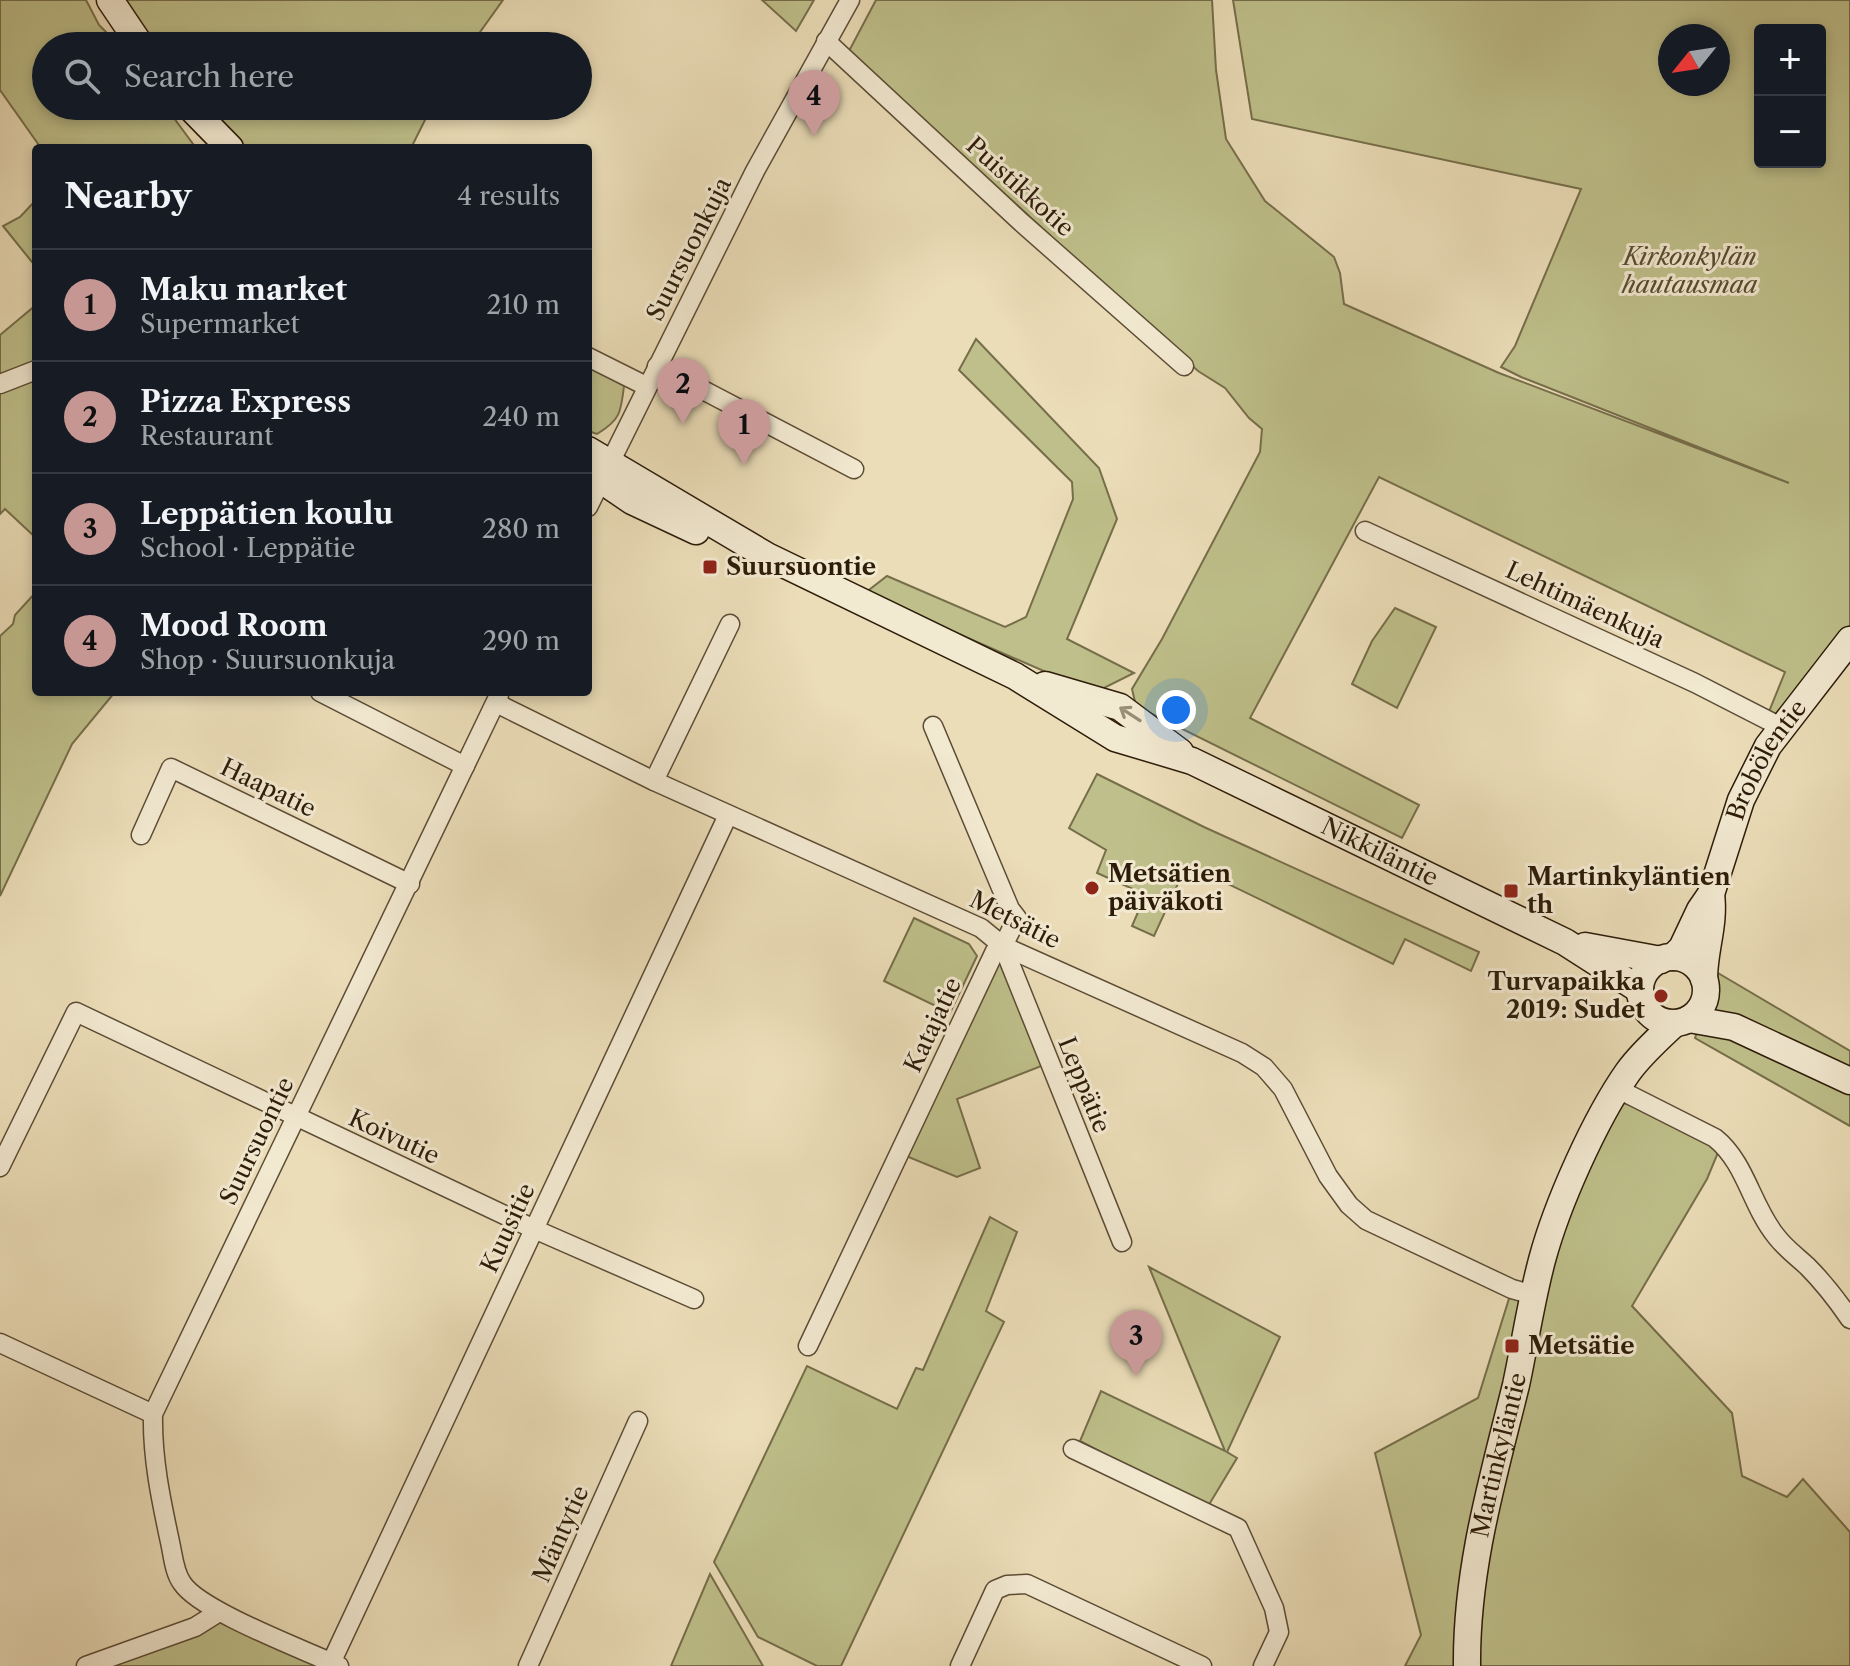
<!DOCTYPE html>
<html lang="en">
<head>
<meta charset="utf-8">
<style>
	:root { --surface:#171b24; --page:#20242c; --text:#f1f3f6; --muted:#9ea1a6; --line:#363941; --accent:#c59692 }
	body { margin:0; font-family:"Libre Caslon Text",serif; background:var(--page); color:var(--text) }
	.controls { position:absolute; right:24px; top:24px; display:grid; overflow:hidden; border-radius:8px; box-shadow:0 4px 12px #0003 }
	.controls button { width:72px; height:72px; display:grid; place-items:center; padding:0; border:0; border-bottom:2px solid var(--line); background:var(--surface); color:var(--text); font:40px sans-serif }
	.compass { position:absolute; left:1658px; top:24px; width:72px; height:72px; border-radius:50%; background:var(--surface); box-shadow:0 4px 12px #0003; rotate:240deg }
	.you { position:absolute; left:1176px; top:710px; width:28px; height:28px; margin:-20px; border:6px solid #fff; border-radius:50%; background:#1a73e8; box-shadow:0 0 0 12px #1a73e833 }
	.badge { display:grid; place-items:center; width:52px; height:52px; border-radius:50%; background:var(--accent); color:#111; font-size:26px; font-weight:700 }
	.pin { position:absolute; translate:-50% -66px; filter:drop-shadow(0 2px 4px #0008) }
	.pin::after { content:''; position:absolute; top:42px; width:28px; height:24px; background:inherit; clip-path:polygon(0 0,100% 0,50% 100%) }
	.list { margin:0; padding:0; list-style:none }
	h2 { display:flex; justify-content:space-between; align-items:center; height:104px; margin:0; padding:0 32px; font-size:34px }
	h2 small { font-size:26px; font-weight:400; color:var(--muted) }
	.list li { display:grid; grid-template-columns:52px 1fr auto; gap:24px; align-items:center; box-sizing:border-box; height:112px; padding:0 32px; border-top:2px solid var(--line) }
	.list b { display:block; font-size:30px; white-space:nowrap }
	.list p { margin:0; font-size:26px; white-space:nowrap; color:var(--muted) }
	.list em { font-size:26px; font-style:normal; color:var(--muted) }
	.icon { flex:none; width:44px; height:44px; fill:none; stroke:currentColor; stroke-width:2; stroke-linecap:round; stroke-linejoin:round }
	.map { position:relative; flex:none; width:1850px; height:1666px; overflow:hidden }
	.search { position:absolute; background:var(--surface); box-shadow:0 4px 12px #0003; left:32px; top:32px; width:560px; height:88px; display:flex; align-items:center; gap:20px; box-sizing:border-box; padding:0 28px; border-radius:44px; color:var(--muted); font-size:30px }
	.panel { position:absolute; background:var(--surface); box-shadow:0 4px 12px #0003; left:32px; top:144px; width:560px; height:552px; border-radius:8px }
	.map>svg:first-child { display:block }
</style>
</head>
<body>
<div class="map">
<svg width="1850" height="1666" viewBox="0 0 1850 1666">
	<rect width="100%" height="100%" fill="#ebddb8"/>
	<filter id="stains"><feTurbulence type="fractalNoise" baseFrequency=".0025" numOctaves="4"/><feColorMatrix values="0 0 0 0 .2 0 0 0 0 .09 0 0 0 0 .02 0 0 0 .5 -.17"/></filter>
	<radialGradient id="worn" r=".72"><stop offset=".6" stop-color="#630" stop-opacity="0"/><stop offset="1" stop-color="#630" stop-opacity=".3"/></radialGradient>
	<g fill="#bebf8a" stroke="#766e4a" stroke-width="2" fill-rule="evenodd">
		<polygon points="0,0 86,0 99,25 120,46 46,46 46,106 165,106 196,148 41,148 0,90"/>
		<polygon points="122,0 503,0 470,46 152,46"/>
		<polygon points="762,0 814,0 796,31"/>
		<path d="M876 0H1212L1216 70 1226 139 1265 201 1334 257 1340 273 1344 304 1499 373 1789 483 1521 377 1501 367 1515 346 1581 189 1252 119 1233 0H1850V640L1781 727 1766 719 1785 672 1379 477 1250 718 1419 805 1402 838 1136 706 1132 689 1162 639 1260 452 1262 429 1249 418 1225 388 1198 371 849 51ZM1760 30H1820V162H1760ZM1670 36H1718V84H1670Z"/>
		<polygon points="198,106 432,106 411,148 238,148"/>
		<polygon points="36,200 36,267 3,226 20,217"/>
		<polygon points="36,305 36,538 5,509 0,514 0,335"/>
		<polygon points="976,339 1099,468 1117,519 1067,639 1134,673 1094,693 865,593 887,576 1005,627 1026,617 1073,499 1072,482 959,370"/>
		<path d="M588 366 624 386C621 413 620 420 597 434L588 431Z"/>
		<polygon points="36,592 36,692 115,692 72,744 0,896 0,636 13,624 15,615"/>
		<polygon points="1395,608 1436,627 1397,708 1352,684 1372,641"/>
		<polygon points="1097,774 1204,827 1479,952 1471,971 1405,939 1393,964 1187,864 1154,936 1132,926 1142,903 1131,896 1133,889 1097,873 1106,850 1069,828"/>
		<polygon points="914,918 969,944 977,956 950,1013 884,981"/>
		<polygon points="994,960 1002,964 1044,1065 957,1099 980,1168 957,1177 906,1156"/>
		<polygon points="1718,973 1850,1051 1850,1126 1695,1038"/>
		<polygon points="1613,1099 1703,1132 1722,1143 1707,1179 1632,1306 1732,1413 1742,1476 1787,1497 1803,1479 1850,1532 1850,1666 1405,1666 1421,1635 1375,1453 1478,1398 1512,1289 1533,1295"/>
		<polygon points="990,1217 1017,1232 986,1311 1004,1322 841,1666 817,1666 758,1637 714,1562 807,1366 897,1409 916,1368 923,1370"/>
		<polygon points="1149,1267 1280,1337 1227,1452 1237,1458 1207,1508 1080,1441 1101,1391 1225,1451"/>
		<polygon points="710,1574 763,1666 671,1666"/>
		<polygon points="215,1616 321,1666 87,1666"/>
	</g>
	<g fill="none" stroke-linecap="round" stroke-linejoin="round">
		<g stroke="#5c4c35" stroke-width="21">
			<g id="street">
				<polyline points="826,41 1022,223 1184,366"/>
				<polyline points="588,357 646,386"/>
				<polyline points="657,366 854,469"/>
				<polyline points="0,384 36,370"/>
				<polyline points="588,507 755,171 850,0"/>
				<polyline points="1365,531 1695,683 1781,727"/>
				<polyline points="320,692 465,766"/>
				<polyline points="496,703 654,781 981,928 1003,946 1242,1053 1264,1067 1283,1089 1328,1176 1349,1205 1366,1220 1512,1289 1534,1295"/>
				<polyline points="654,781 730,624"/>
				<polyline points="141,835 171,768 410,884"/>
				<polyline points="1003,946 1122,1242"/>
				<path d="M1618 1089 1715 1138C1746 1163 1751 1205 1776 1236 1785 1248 1796 1256 1807 1266 1823 1282 1837 1300 1850 1319"/>
				<polyline points="0,1167 76,1012 534,1229 694,1299"/>
				<polyline points="0,1343 153,1414"/>
				<polyline points="808,1346 995,951 1003,946 1017,918 1010,909 933,726"/>
				<polyline points="1073,1449 1238,1528 1274,1608 1279,1632 1263,1666"/>
				<polyline points="331,1663 728,815"/>
				<polyline points="86,1666 195,1627 219,1612"/>
				<path d="M339 1666C305 1650 200 1611 182 1583 174 1572 173 1555 170 1542 161 1500 152 1458 153 1414L499 695"/>
				<polyline points="528,1666 638,1421"/>
				<polyline points="960,1666 995,1590 1007,1585 1027,1584 1202,1666"/>
			</g>
		</g>
		<g stroke="#2d1c09" stroke-width="29">
			<g id="secondary">
				<polyline points="110,0 141,46"/>
				<polyline points="189,106 230,148"/>
				<path id="s1" d="M588 450 767 556 1015 676 1115 738 1192 761 1565 942 1640 990"/>
				<polyline points="588,471 632,501 696,531"/>
				<polyline points="1045,685 1120,707 1180,752"/>
				<polyline points="1585,946 1661,960"/>
				<path id="s2" d="M1673 957 1682 948 1700 910 1711 894 1741 800 1768 746 1850 640"/>
				<circle cx="1673" cy="990" r="33"/>
				<path d="M1704 979C1704 949 1715 925 1711 894"/>
				<polyline points="1689,1019 1734,1027 1850,1081"/>
				<path id="s3" d="M1467 1666C1466 1569 1493 1478 1516 1385 1525 1343 1531 1301 1542 1260 1557 1204 1595 1119 1628 1072 1641 1054 1658 1039 1674 1024"/>
			</g>
		</g>
		<use href="#street" stroke="#f2e9d1" stroke-width="18"/>
		<use href="#secondary" stroke="#f2e9d1" stroke-width="26"/>
	</g>
	<defs><path id="oneway-shaft" d="M-6 0H5M1.5-3L5.5 0L1.5 3" fill="none" stroke-width="1.6" stroke-linecap="round" stroke-linejoin="round" transform="scale(2)"/></defs>
	<use stroke="#998d77" href="#oneway-shaft" transform="translate(1130 714) rotate(-147)"/>
	<g fill="#8f2418" stroke="#f2e9d1" stroke-width="3">
		<rect x="702" y="559" width="16" height="16" rx="4"/>
		<circle cx="1092" cy="888" r="8"/>
		<rect x="1503" y="883" width="16" height="16" rx="4"/>
		<circle cx="1661" cy="996" r="8"/>
		<rect x="1504" y="1338" width="16" height="16" rx="4"/>
	</g>
	<g text-anchor="middle" stroke-width="6" stroke-linejoin="round" paint-order="stroke">
		<g font-size="24" fill="#2d1c09" stroke="#f2e9d1">
			<text transform="translate(1020 187) rotate(42)" y="8">Puistikkotie</text>
			<text transform="translate(689 249) rotate(-63)" y="8">Suursuonkuja</text>
			<text transform="translate(1585 605) rotate(25)" y="8">Lehtimäenkuja</text>
			<text dy="8" stroke="none"><textPath href="#s2" startOffset="220">Brobölentie</textPath></text>
			<text transform="translate(268 788) rotate(26)" y="8">Haapatie</text>
			<text dy="8" stroke="none"><textPath href="#s1" startOffset="890">Nikkiläntie</textPath></text>
			<text transform="translate(1015 920) rotate(27)" y="8">Metsätie</text>
			<text transform="translate(933 1025) rotate(-65)" y="8">Katajatie</text>
			<text transform="translate(1084 1085) rotate(68)" y="8">Leppätie</text>
			<text transform="translate(394 1137) rotate(25)" y="8">Koivutie</text>
			<text transform="translate(257 1141) rotate(-64)" y="8">Suursuontie</text>
			<text transform="translate(508 1228) rotate(-65)" y="8">Kuusitie</text>
			<text dy="8" stroke="none"><textPath href="#s3" startOffset="214">Martinkyläntie</textPath></text>
			<text transform="translate(561 1534) rotate(-66)" y="8">Mäntytie</text>
		</g>
		<g font-size="24" font-style="italic" fill="#584d30" stroke="#f2e9d1">
			<text x="1690" y="265">Kirkonkylän<tspan x="1690" dy="28">hautausmaa</tspan></text>
		</g>
		<g font-size="24" font-weight="bold" fill="#2d1c09" stroke="#f2e9d1" text-anchor="start">
			<text x="726" y="575">Suursuontie</text>
			<text x="1108" y="882">Metsätien<tspan x="1108" dy="28">päiväkoti</tspan></text>
			<text x="1527" y="885">Martinkyläntien<tspan x="1527" dy="28">th</tspan></text>
			<text x="1645" y="990" text-anchor="end">Turvapaikka<tspan x="1645" dy="28">2019: Sudet</tspan></text>
			<text x="1528" y="1354">Metsätie</text>
		</g>
	</g>
	<rect width="100%" height="100%" filter="url(#stains)"/>
	<rect width="100%" height="100%" fill="url(#worn)"/>
</svg>
<div class="controls">
<button>+</button>
<button>−</button>
</div>
<svg class="compass" viewBox="-18 -18 36 36"><path d="M0-13l5 13h-10z" fill="#e53935"/><path d="M0 13l5-13h-10z" fill="#9ea1a6"/></svg>
<div class="you"></div>
<div class="pin badge" style="left:744px;top:465px">1</div>
<div class="pin badge" style="left:683px;top:424px">2</div>
<div class="pin badge" style="left:1136px;top:1376px">3</div>
<div class="pin badge" style="left:814px;top:136px">4</div>
<div class="search"><svg class="icon" aria-label="search" viewBox="0 0 24 24"><circle cx="10" cy="10" r="6"/><path d="M15 15l6 6"/></svg>Search here</div>
<section class="panel">
<h2>Nearby<small>4 results</small></h2>
<ul class="list">
<li><span class="badge">1</span><div><b>Maku market</b><p>Supermarket</p></div><em>210 m</em></li>
<li><span class="badge">2</span><div><b>Pizza Express</b><p>Restaurant</p></div><em>240 m</em></li>
<li><span class="badge">3</span><div><b>Leppätien koulu</b><p>School · Leppätie</p></div><em>280 m</em></li>
<li><span class="badge">4</span><div><b>Mood Room</b><p>Shop · Suursuonkuja</p></div><em>290 m</em></li>
</ul>
</section>
</div>
</body>
</html>
